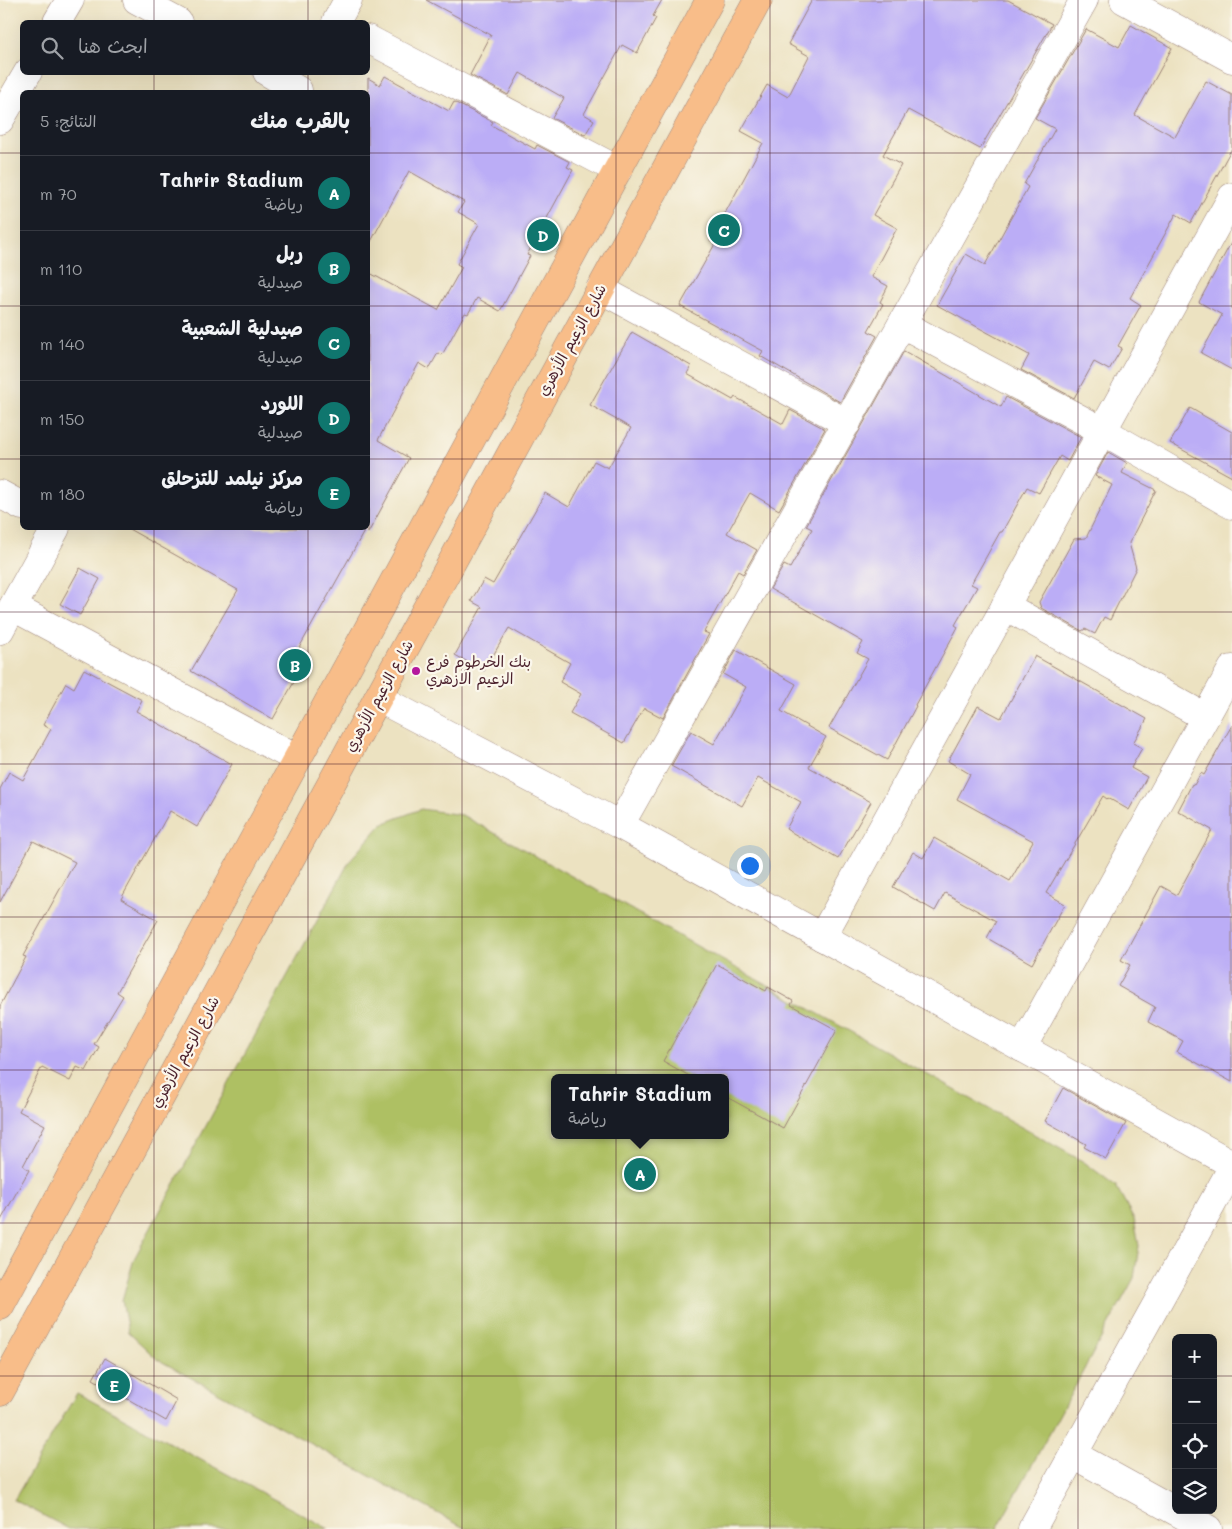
<!DOCTYPE html>
<html lang="ar">
<head>
<meta charset="utf-8">
<style>
	:root { --surface:#171b24; --page:#20242c; --text:#f1f3f6; --muted:#9ea1a6; --line:#363941; --accent:#0f766e }
	body { margin:0; font-family:Mali,"Playpen Sans Arabic",sans-serif; background:var(--page); color:var(--text); direction:rtl }
	.controls { position:absolute; right:15px; bottom:15px; display:grid; overflow:hidden; border-radius:8px; box-shadow:0 5px 20px #0002 }
	.controls button { width:45px; height:45px; display:grid; place-items:center; padding:0; border:0; border-bottom:1px solid var(--line); background:var(--surface); color:var(--text); font:25px sans-serif }
	.you { position:absolute; left:749px; top:865px; width:18px; height:18px; margin:-12px; border:4px solid #fff; border-radius:50%; background:#1a73e8; box-shadow:0 0 0 8px #1a73e833 }
	.badge { display:grid; place-items:center; width:32px; height:32px; border-radius:50%; background:var(--accent); color:#fff; font-size:16px; font-weight:700 }
	.pin { position:absolute; translate:-50% -50%; border:2px solid #fff; box-shadow:0 1px 5px #0006 }
	.popup { position:absolute; left:551px; top:1074px; width:178px; height:65px; box-sizing:border-box; display:grid; place-content:center; border-radius:8px; background:var(--surface); filter:drop-shadow(0 1px 4px #0005); font-size:16px; white-space:nowrap; color:var(--muted) }
	.popup b { font-size:19px; color:var(--text) }
	.popup::after { content:''; position:absolute; left:50%; top:100%; margin-left:-10px; border:10px solid transparent; border-top-color:var(--surface) }
	.list { margin:0; padding:0; list-style:none }
	h2 { display:flex; justify-content:space-between; align-items:center; height:65px; margin:0; padding:0 20px; font-size:21px }
	h2 small { font-size:16px; font-weight:400; color:var(--muted) }
	.list li { display:grid; grid-template-columns:32px 1fr auto; gap:15px; align-items:center; box-sizing:border-box; height:75px; padding:0 20px; border-top:1px solid var(--line) }
	.list b { display:block; font-size:19px; white-space:nowrap }
	.list p { margin:0; font-size:16px; white-space:nowrap; color:var(--muted) }
	.list em { font-size:16px; font-style:normal; color:var(--muted) }
	.icon { flex:none; width:28px; height:28px; fill:none; stroke:currentColor; stroke-width:2; stroke-linecap:round; stroke-linejoin:round }
	.map { position:relative; flex:none; width:1232px; height:1529px; overflow:hidden; direction:ltr }
	.search { position:absolute; background:var(--surface); box-shadow:0 5px 20px #0002; left:20px; top:20px; width:350px; height:55px; display:flex; align-items:center; gap:12px; box-sizing:border-box; padding:0 18px; border-radius:8px; color:var(--muted); font-size:19px }
	.panel { position:absolute; background:var(--surface); box-shadow:0 5px 20px #0002; left:20px; top:90px; width:350px; height:440px; border-radius:8px; direction:rtl }
	.map>svg:first-child { display:block }
</style>
</head>
<body>
<div class="map">
<svg width="1232" height="1529" viewBox="0 0 1232 1529">
	<rect width="100%" height="100%" fill="#fbf7ec"/>
	<filter id="ink" filterUnits="userSpaceOnUse"><feTurbulence type="fractalNoise" baseFrequency=".02" numOctaves="2"/><feDisplacementMap in="SourceGraphic" scale="10" xChannelSelector="R" yChannelSelector="G"/><feConvolveMatrix kernelMatrix="1 2 1 2 8 2 1 2 1" color-interpolation-filters="sRGB"/></filter>
	<filter id="wash" filterUnits="userSpaceOnUse"><feTurbulence type="fractalNoise" baseFrequency=".0096" numOctaves="4" result="noise"/><feDisplacementMap in="SourceGraphic" scale="20" xChannelSelector="R" yChannelSelector="G"/><feGaussianBlur stdDeviation="1.12" result="paint"/><feColorMatrix in="noise" values="0 0 0 0 0 0 0 0 0 0 0 0 0 0 0 0 0 1.4 0 .05"/><feComposite in="paint" operator="in"/></filter>
	<g filter="url(#wash)">
		<rect width="100%" height="100%" fill="#ece2c1"/>
		<g fill="#aec063" stroke="#7c7047" fill-rule="evenodd">
			<path d="M421 809 462 815 1084 1162 1116 1186 1134 1219 1139 1246 1134 1278 997 1529H466L157 1359 128 1332 122 1300 134 1259 350 860 382 824ZM555 1078H725V1135H555Z"/>
			<polygon points="77,1393 329,1529 69,1529 14,1500"/>
		</g>
		<g id="blocks">
			<g fill="#bbadf6">
				<polygon points="426,0 662,0 653,16 656,18 637,53 622,45 584,114 594,120 585,135 552,118 564,98 520,73 508,95 470,75 491,35"/>
				<polygon points="812,0 1008,0 1052,24 980,149 908,110 883,155 901,165 873,215 897,228 871,277 888,286 880,302 883,304 868,331 877,336 840,402 760,356 763,351 680,306 715,244 710,241 763,143 741,131 767,85 788,97 809,56 788,44"/>
				<polygon points="1131,25 1172,48 1135,115 1175,137 1206,81 1232,95 1232,148 1191,223 1176,214 1130,298 1141,305 1118,346 1122,348 1109,370 1094,362 1074,398 1021,370 1029,355 937,305 966,254 985,265 1028,187 1024,184 1055,129 1035,118 1086,29 1119,47"/>
				<polygon points="385,76 449,111 454,102 493,122 491,125 535,149 537,145 570,162 567,167 573,170 527,255 530,256 500,311 477,298 468,314 465,313 442,355 438,353 429,369 419,363 378,440 409,458 368,533 368,272 438,310 462,267 457,264 479,224 458,212 464,202 409,171 368,247 368,78 380,85"/>
				<polygon points="1232,241 1232,370 1201,353 1222,315 1199,302"/>
				<polygon points="632,332 691,366 687,374 733,400 735,397 783,424 790,410 825,429 779,510 750,493 727,533 757,550 743,574 738,571 704,632 709,634 663,718 644,708 624,743 570,713 581,694 560,682 570,663 509,628 484,671 455,655 482,607 471,601 484,579 493,584 545,493 569,507 594,461 608,468 631,428 590,405"/>
				<polygon points="904,351 1001,407 1006,397 1081,437 1068,461 1060,456 1039,493 1027,487 1002,532 1000,532 971,584 977,587 955,625 958,627 915,705 916,706 887,760 829,728 868,659 857,653 863,642 770,589 784,565 790,568 812,529 806,526"/>
				<polygon points="1190,408 1232,432 1232,477 1170,443"/>
				<polygon points="1108,452 1127,463 1122,473 1156,490 1129,543 1136,568 1110,620 1104,617 1095,634 1085,629 1082,631 1041,608 1039,602 1074,539 1086,538 1112,485 1095,476"/>
				<polygon points="127,528 366,528 299,648 310,654 273,719 191,671 238,590"/>
				<polygon points="80,568 100,579 80,615 60,604"/>
				<polygon points="736,650 796,684 781,711 826,737 809,767 871,802 838,859 786,829 801,802 758,778 742,806 671,766 691,731 714,744 746,687 723,674"/>
				<polygon points="1035,656 1147,719 1133,743 1142,748 1131,768 1147,777 1129,810 1108,798 1107,799 1103,796 1046,893 1065,904 1032,964 987,938 996,921 945,893 935,911 893,887 913,852 923,858 934,838 1010,881 1033,841 957,799 970,774 948,761 978,706 1001,718"/>
				<polygon points="84,669 142,700 136,711 232,764 197,827 170,811 121,899 158,920 117,992 123,996 94,1044 99,1047 86,1071 77,1067 70,1081 42,1067 19,1111 45,1125 23,1166 29,1170 0,1222 0,1006 26,957 23,956 75,862 33,841 0,902 0,789 9,772 23,780 51,729 43,725 66,683 74,688"/>
				<polygon points="1232,725 1232,1082 1177,1052 1183,1041 1148,1022 1155,1007 1118,986 1130,965 1121,960 1161,886 1177,895 1212,830 1178,811 1192,784 1194,785 1201,773 1204,775"/>
				<polygon points="717,964 766,991 768,987 793,1001 791,1005 837,1030 783,1128 725,1096 725,1078 693,1078 663,1061"/>
				<polygon points="1063,1088 1126,1123 1106,1159 1084,1147 1086,1144 1045,1121"/>
				<polygon points="105,1358 177,1400 166,1421 93,1379"/>
			</g>
		</g>
	</g>
	<g filter="url(#ink)">
		<use href="#blocks" fill-opacity="0" stroke="#9b8076" stroke-width="1"/>
		<g fill="none" stroke-linecap="round" stroke-linejoin="round">
			<g stroke="#9b8076" stroke-width="29">
				<g id="street">
					<polyline points="137,0 178,22"/>
					<polyline points="1124,0 1232,59"/>
					<polyline points="57,22 70,0"/>
					<polyline points="336,22 348,0"/>
					<polyline points="368,39 618,170"/>
					<polyline points="267,72 298,90"/>
					<polyline points="0,120 28,72"/>
					<polyline points="600,289 847,423"/>
					<polyline points="902,324 1103,431 1232,505"/>
					<polyline points="0,494 22,506"/>
					<polyline points="1005,606 1205,717"/>
					<polyline points="13,607 297,759"/>
					<polyline points="0,630 56,528"/>
					<polyline points="378,698 620,825 1232,1164"/>
					<polyline points="620,825 1084,0"/>
					<polyline points="822,937 1232,197"/>
					<polyline points="1022,1048 1232,669"/>
					<polyline points="1074,1455 1208,1529"/>
					<polyline points="1032,1529 1232,1168"/>
				</g>
			</g>
			<g stroke="#9b8076" stroke-width="29">
				<g id="primary">
					<polyline points="0,1306 710,0"/>
					<polyline points="0,1392 758,0"/>
				</g>
			</g>
			<use href="#street" stroke="#fff" stroke-width="28"/>
			<use href="#primary" stroke="#f8bd89" stroke-width="28"/>
		</g>
	</g>
	<path fill="none" stroke="#4a1f2b" stroke-width="1" stroke-opacity="0.55" d="M154 0V22M308 0V22M462 0V1529M616 0V1529M770 0V1529M924 0V1529M1078 0V1529M154 72V92M308 72V92M0 153H22M368 153H1232M0 306H22M368 306H1232M0 459H22M368 459H1232M154 528V1529M308 528V1529M0 612H1232M0 764H1232M0 917H1232M0 1070H1232M0 1223H1232M0 1376H1176M1213 1376H1232"/>
	<circle fill="#b5179e" stroke="#fbf7ec" stroke-width="2" cx="416" cy="671" r="5"/>
	<g text-anchor="middle" stroke-width="4.5" stroke-linejoin="round" paint-order="stroke">
		<g font-size="15" fill="#4a1f2b" stroke="#fbf7ec">
			<text transform="translate(572 340) rotate(-61)" y="5">شارع الزعيم الأزهري</text>
			<text transform="translate(379 696) rotate(-61)" y="5">شارع الزعيم الأزهري</text>
			<text transform="translate(185 1052) rotate(-61)" y="5">شارع الزعيم الأزهري</text>
		</g>
		<g font-size="15" fill="#4a1f2b" stroke="#fbf7ec" text-anchor="start">
			<text x="426" y="667">بنك الخرطوم فرع<tspan x="426" dy="17">الزعيم الازهري</tspan></text>
		</g>
	</g>
</svg>
<div class="controls">
<button>+</button>
<button>−</button>
<button><svg class="icon" aria-label="locate" viewBox="0 0 24 24"><circle cx="12" cy="12" r="6"/><path d="M12 2v4M12 18v4M2 12h4M18 12h4"/></svg></button>
<button><svg class="icon" aria-label="layers" viewBox="0 0 24 24"><path d="M12 4l9 5-9 5-9-5zM3 14l9 5 9-5"/></svg></button>
</div>
<div class="you"></div>
<div class="pin badge" style="left:640px;top:1174px">A</div>
<div class="popup"><b>Tahrir Stadium</b>رياضة</div>
<div class="pin badge" style="left:295px;top:665px">B</div>
<div class="pin badge" style="left:724px;top:230px">C</div>
<div class="pin badge" style="left:543px;top:235px">D</div>
<div class="pin badge" style="left:114px;top:1385px">E</div>
<div class="search"><svg class="icon" aria-label="search" viewBox="0 0 24 24"><circle cx="10" cy="10" r="6"/><path d="M15 15l6 6"/></svg>ابحث هنا</div>
<section class="panel">
<h2>بالقرب منك<small>النتائج: 5</small></h2>
<ul class="list">
<li><span class="badge">A</span><div><b>Tahrir Stadium</b><p>رياضة</p></div><em>70 m</em></li>
<li><span class="badge">B</span><div><b>ربل</b><p>صيدلية</p></div><em>110 m</em></li>
<li><span class="badge">C</span><div><b>صيدلية الشعبية</b><p>صيدلية</p></div><em>140 m</em></li>
<li><span class="badge">D</span><div><b>اللورد</b><p>صيدلية</p></div><em>150 m</em></li>
<li><span class="badge">E</span><div><b>مركز نيلمد للتزحلق</b><p>رياضة</p></div><em>180 m</em></li>
</ul>
</section>
</div>
</body>
</html>
